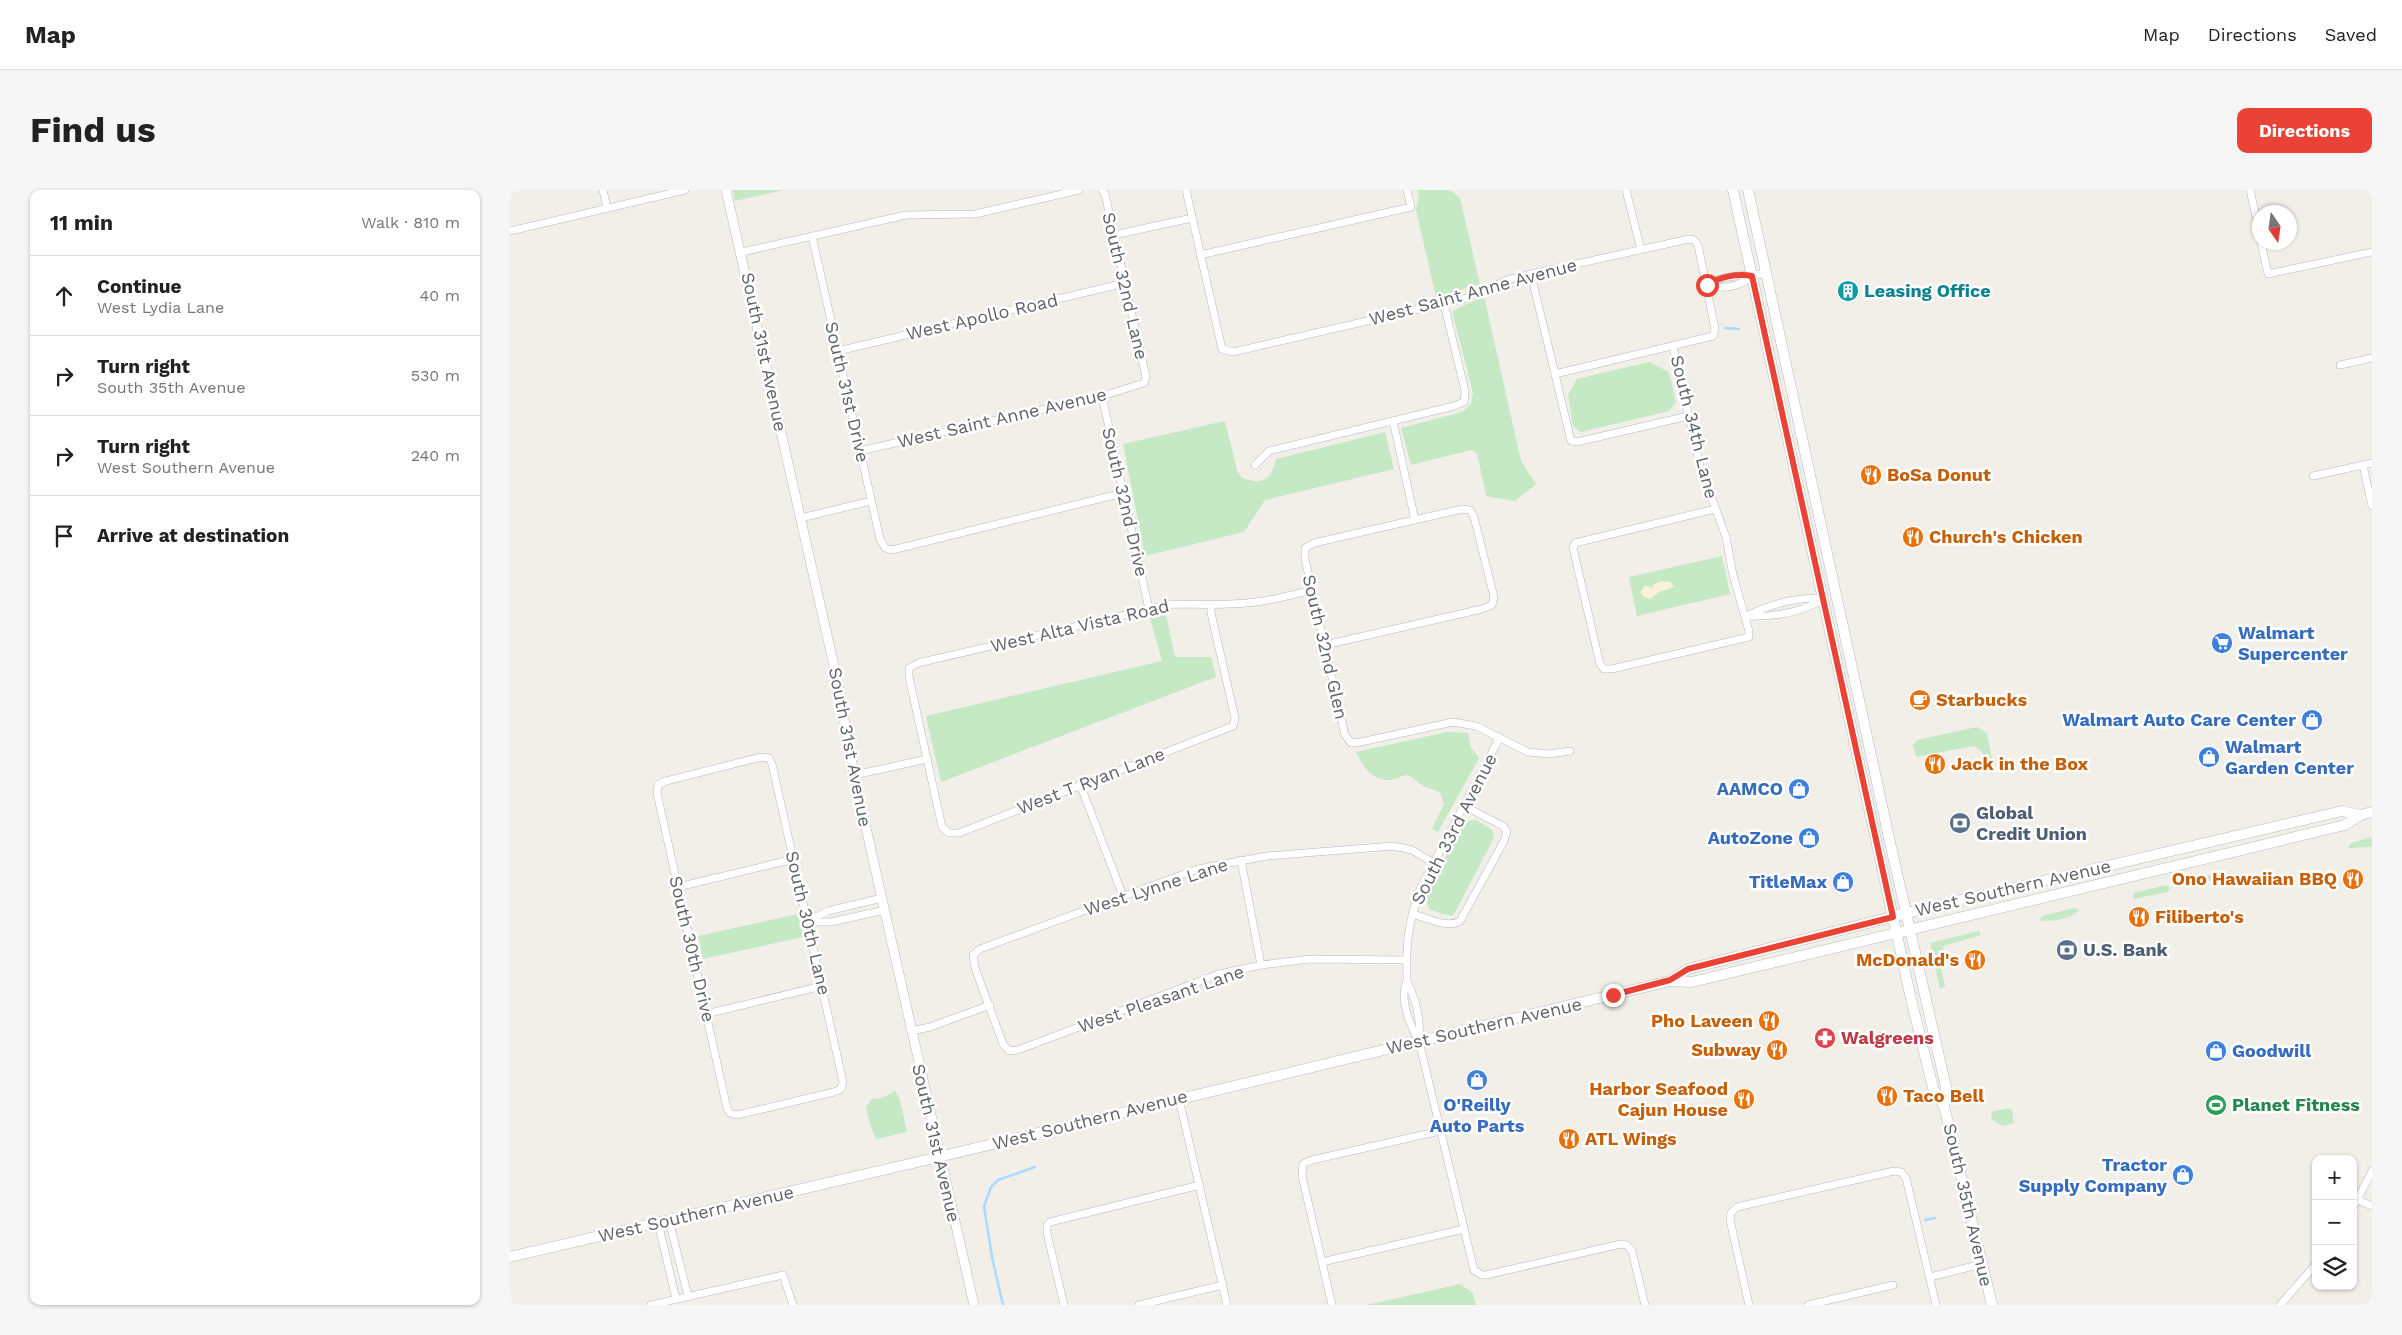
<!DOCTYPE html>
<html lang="en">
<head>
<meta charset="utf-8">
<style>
	:root { --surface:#fff; --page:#f6f6f6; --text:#222; --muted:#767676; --line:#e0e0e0; --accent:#ea4335 }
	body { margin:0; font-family:"Work Sans",sans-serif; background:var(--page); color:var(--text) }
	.controls { position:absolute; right:15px; bottom:15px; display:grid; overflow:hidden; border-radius:10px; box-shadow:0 1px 4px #0004 }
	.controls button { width:45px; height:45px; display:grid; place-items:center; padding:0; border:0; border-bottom:1px solid var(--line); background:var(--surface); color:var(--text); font:25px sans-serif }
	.compass { position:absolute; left:1742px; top:15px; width:45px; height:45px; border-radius:50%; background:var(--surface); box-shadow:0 1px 4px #0004; rotate:167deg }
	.stop { position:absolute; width:15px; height:15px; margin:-11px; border:4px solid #ea4335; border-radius:50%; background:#fff }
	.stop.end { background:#ea4335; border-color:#fff; box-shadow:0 1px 5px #0008 }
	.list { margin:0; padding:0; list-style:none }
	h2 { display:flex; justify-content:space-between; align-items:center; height:65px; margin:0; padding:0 20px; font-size:21px }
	h2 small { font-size:16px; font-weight:400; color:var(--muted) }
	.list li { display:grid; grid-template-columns:32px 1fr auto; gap:15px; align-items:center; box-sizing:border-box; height:80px; padding:0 20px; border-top:1px solid var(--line) }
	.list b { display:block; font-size:19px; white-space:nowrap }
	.list p { margin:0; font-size:16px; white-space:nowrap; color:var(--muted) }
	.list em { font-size:16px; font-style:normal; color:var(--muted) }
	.icon { flex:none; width:28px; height:28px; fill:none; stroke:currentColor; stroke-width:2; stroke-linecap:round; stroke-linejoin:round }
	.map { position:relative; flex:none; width:1862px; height:1115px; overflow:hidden; border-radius:10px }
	header { display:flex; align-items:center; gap:30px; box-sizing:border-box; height:70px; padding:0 25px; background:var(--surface); border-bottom:1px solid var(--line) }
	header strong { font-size:24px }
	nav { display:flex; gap:28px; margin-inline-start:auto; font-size:18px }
	.intro { display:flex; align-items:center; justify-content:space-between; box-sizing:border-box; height:120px; padding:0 30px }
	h1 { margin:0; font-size:35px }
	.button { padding:12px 22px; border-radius:10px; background:var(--accent); color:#fff; font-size:18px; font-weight:700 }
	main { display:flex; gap:30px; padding:0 30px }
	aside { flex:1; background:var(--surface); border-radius:10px; box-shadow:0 1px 4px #0004 }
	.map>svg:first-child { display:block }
</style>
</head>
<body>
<header>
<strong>Map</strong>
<nav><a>Map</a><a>Directions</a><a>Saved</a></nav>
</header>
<div class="intro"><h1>Find us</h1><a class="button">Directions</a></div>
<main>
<aside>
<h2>11 min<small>Walk · 810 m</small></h2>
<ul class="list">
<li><svg class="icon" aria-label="ahead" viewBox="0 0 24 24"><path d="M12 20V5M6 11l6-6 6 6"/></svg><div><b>Continue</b><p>West Lydia Lane</p></div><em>40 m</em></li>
<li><svg class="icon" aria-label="right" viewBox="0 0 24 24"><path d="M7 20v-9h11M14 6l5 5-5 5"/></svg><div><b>Turn right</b><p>South 35th Avenue</p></div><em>530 m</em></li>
<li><svg class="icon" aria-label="right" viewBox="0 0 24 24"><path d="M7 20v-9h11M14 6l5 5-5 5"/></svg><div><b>Turn right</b><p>West Southern Avenue</p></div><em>240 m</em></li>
<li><svg class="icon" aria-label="arrive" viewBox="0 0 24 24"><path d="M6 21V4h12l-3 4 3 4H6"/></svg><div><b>Arrive at destination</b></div></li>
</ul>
</aside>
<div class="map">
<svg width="1862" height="1115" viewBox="0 0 1862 1115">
	<rect width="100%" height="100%" fill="#f1efe8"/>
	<g fill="#c5e8c5">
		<polygon points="223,0 274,0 225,11"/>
		<polygon points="907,0 940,0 950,8 970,94 926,107 906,20 909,7"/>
		<polygon points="974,106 1011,271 1026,294 1005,311 976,306 967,263 962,260 901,275 891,238 952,222 961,214 963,203 942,121"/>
		<polygon points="1139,172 1159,182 1166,212 1159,221 1071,242 1063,236 1058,205 1067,189"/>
		<path d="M715 231 727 280 732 288C753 295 761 291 766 269L875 242 884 279 755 310 734 342 635 366 613 254Z"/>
		<polygon points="1212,366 1220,404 1127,426 1119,387"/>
		<polygon points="656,425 665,467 701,467 706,487 431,592 416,526 652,471 640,428"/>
		<polygon points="1467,537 1477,543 1483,575 1476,576 1471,561 1464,556 1406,567 1403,555 1407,550"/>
		<path d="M937 542 958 543 961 558 969 568 928 642 922 639 934 614 930 602 913 596 899 585C891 585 886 590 879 590 862 591 852 575 846 562Z"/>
		<polygon points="966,630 982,640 984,648 944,724 941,726 920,720 914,708 952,635 958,631"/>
		<polygon points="1862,647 1862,657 1838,658 1841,653"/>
		<polygon points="1718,682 1720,685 1716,688 1701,690 1690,696 1688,688"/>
		<polygon points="1656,695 1660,698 1658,702 1623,709 1624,703"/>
		<path d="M1564 718 1569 720C1564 728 1538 733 1530 730L1532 726Z"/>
		<polygon points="288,724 293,747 193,769 188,746"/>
		<polygon points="1469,741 1471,744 1468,746 1433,756 1434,758 1428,765 1435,796 1430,799 1420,753"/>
		<polygon points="385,901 390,910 397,942 366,949 360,934 356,917 362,909 372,908"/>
		<polygon points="1498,918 1502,920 1504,933 1493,936 1481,929 1482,922"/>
		<polygon points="950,1094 963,1103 966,1115 857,1115"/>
	</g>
	<polygon fill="#fbf3d9" points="1151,391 1160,392 1164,397 1149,402 1140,409 1133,406 1131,402 1134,396 1139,396 1142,398 1144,394"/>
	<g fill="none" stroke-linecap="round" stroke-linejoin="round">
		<g stroke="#aadaff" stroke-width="2.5">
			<polyline points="1215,138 1229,139"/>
			<polyline points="1415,1030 1425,1028"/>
			<polyline points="493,1115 482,1067 474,1016 481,997 488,990 525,977"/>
		</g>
		<g stroke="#b5b8bc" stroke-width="8">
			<g id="minor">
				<polyline points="93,0 97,18"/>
				<polyline points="676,0 712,159 723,162 957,108 997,90 1021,84 1179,49 1184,50 1188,55 1205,139 1203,146 1045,184"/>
				<polyline points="1116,0 1131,60"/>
				<polyline points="1740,0 1750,44"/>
				<polyline points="0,41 175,0"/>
				<polyline points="604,45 682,28"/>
				<polyline points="302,46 370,349 375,358 382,360 613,303"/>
				<polyline points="1751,52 1758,84 1862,62"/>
				<polyline points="232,62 396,25 465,24 569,0"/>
				<polyline points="690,65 901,17 897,0"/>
				<polyline points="1021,84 1061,251 1067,252 1178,226"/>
				<path d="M1197 95C1215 83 1236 87 1256 83"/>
				<path d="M1197 95C1212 100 1229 97 1242 86"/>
				<polyline points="1163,156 1190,276 1216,347 1223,385 1239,441 1239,447 1102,479 1094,479 1090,474 1063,358 1065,353 1205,319"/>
				<polyline points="328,161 615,93"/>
				<polyline points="1830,175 1862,168"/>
				<polyline points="592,206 639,419"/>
				<polyline points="883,231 905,330"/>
				<polyline points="350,261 592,206 634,193 636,187 595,4 592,0"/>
				<polyline points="745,275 759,261 944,216 954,212 955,201 934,114"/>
				<polyline points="1853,275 1862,316"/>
				<polyline points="1803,286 1862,273"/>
				<polyline points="291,328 361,311"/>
				<path d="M701 414V423L725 528 723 536 449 643H439L432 637 399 487V478L408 473 662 414C690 414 718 416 746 412 765 410 784 404 803 400"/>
				<path d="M1239 425C1261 414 1288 407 1313 409"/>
				<path d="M1236 426C1262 427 1291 423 1313 409"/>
				<polyline points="815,455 972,419 982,415 984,407 964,327 960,320 952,319 804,353 795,358 795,369 835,545 841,553 851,552 943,532 966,536 1018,562 1039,564 1060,561"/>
				<path d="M990 547 910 699C898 734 896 752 897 789 897 794 894 799 894 804 894 821 901 837 909 851L964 1080 972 1085H976L1111 1054 1117 1055 1122 1061 1135 1115"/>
				<polygon points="251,567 259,568 262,574 333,892 331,899 324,902 227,925 220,923 217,918 147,603 148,595 156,591"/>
				<polyline points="344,585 417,569"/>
				<polyline points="570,594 613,706"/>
				<polyline points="731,670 751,775"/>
				<polyline points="168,697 284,669"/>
				<path d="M902 724C916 727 937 739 950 731L994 651 997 642 993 636 954 616"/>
				<polyline points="300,730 318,721 372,708"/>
				<polyline points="298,732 321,732 375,720"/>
				<polyline points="896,770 800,769 751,775 709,784 508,860 499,861 493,854 465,778 463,765 470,759 688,679 757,666 883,656 902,660 924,673"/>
				<path d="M897 792C907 811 911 830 909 851"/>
				<polyline points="196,824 312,796"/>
				<polyline points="401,841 420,837 480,815"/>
				<polyline points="669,909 717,1115"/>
				<polyline points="1848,1010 1862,1016"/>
				<polyline points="1843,1018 1862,981"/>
				<polyline points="159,1030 178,1106"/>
				<polyline points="148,1032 166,1109"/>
				<polyline points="812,1072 954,1039"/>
				<polyline points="1420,1087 1472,1074"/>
				<polyline points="141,1115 273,1085 283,1115"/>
				<polyline points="554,1115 537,1043 537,1035 540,1032 690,995"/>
				<polyline points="629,1115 713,1095"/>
				<polyline points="822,1115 792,986 793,974 802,970 930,941"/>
				<polyline points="1239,1115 1220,1030 1221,1023 1227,1017 1384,981 1391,982 1396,988 1426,1115"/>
				<polyline points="1298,1115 1383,1095"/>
				<polyline points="1770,1115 1806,1074"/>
			</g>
		</g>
		<g stroke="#b5b8bc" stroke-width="10">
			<polyline id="tertiary" points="216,0 327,489 344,585 464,1115"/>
		</g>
		<g stroke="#b6babf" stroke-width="11">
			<g id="secondary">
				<polyline points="1223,0 1401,809 1423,898 1434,916"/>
				<polyline points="1238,0 1381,657 1436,897 1434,916 1482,1115"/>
				<polyline points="1160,791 1178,779 1409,720 1832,621 1850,625"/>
				<polyline points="0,1067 429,967 1160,791 1182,792 1777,649 1835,635 1850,625 1862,622"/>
			</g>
		</g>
		<use href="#minor" stroke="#fff" stroke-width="7"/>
		<use href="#tertiary" stroke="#fff" stroke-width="9"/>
		<use href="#secondary" stroke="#fff" stroke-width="10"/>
	</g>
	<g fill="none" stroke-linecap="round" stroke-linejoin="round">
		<path stroke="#ea4335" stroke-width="6" d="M1103 805 1160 790 1178 779 1383 727 1242 86C1227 83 1209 87 1197 95"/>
	</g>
	<defs>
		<g id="building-disc" transform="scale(1.125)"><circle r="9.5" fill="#0f9aa8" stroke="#fff"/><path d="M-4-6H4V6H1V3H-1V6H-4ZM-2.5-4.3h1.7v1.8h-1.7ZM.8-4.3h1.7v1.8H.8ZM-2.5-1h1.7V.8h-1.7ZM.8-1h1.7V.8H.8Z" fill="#fff"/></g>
		<g id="restaurant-disc" transform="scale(1.125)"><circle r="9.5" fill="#e8710a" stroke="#fff"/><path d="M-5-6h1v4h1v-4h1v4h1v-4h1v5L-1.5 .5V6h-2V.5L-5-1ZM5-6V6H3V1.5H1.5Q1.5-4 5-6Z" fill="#fff"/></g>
		<g id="supermarket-disc" transform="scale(1.125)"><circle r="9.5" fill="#3f7fe0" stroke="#fff"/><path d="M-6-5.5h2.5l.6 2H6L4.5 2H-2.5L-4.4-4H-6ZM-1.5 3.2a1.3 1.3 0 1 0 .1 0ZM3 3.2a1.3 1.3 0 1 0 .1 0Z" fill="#fff"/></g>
		<g id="cafe-disc" transform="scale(1.125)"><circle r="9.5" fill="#e8710a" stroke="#fff"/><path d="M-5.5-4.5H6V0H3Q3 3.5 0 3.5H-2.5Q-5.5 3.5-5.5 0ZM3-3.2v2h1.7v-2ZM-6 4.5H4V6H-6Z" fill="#fff"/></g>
		<g id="shop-disc" transform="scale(1.125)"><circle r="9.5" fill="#3f7fe0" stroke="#fff"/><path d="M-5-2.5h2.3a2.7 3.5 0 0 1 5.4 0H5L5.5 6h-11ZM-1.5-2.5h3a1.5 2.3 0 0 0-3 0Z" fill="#fff"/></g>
		<g id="bank-disc" transform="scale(1.125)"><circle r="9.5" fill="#5c6f8a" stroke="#fff"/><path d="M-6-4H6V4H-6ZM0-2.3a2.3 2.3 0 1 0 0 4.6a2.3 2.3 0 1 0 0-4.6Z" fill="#fff"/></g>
		<g id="pharmacy-disc" transform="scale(1.125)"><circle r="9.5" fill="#e0444e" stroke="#fff"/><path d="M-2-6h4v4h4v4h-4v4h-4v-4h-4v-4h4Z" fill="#fff"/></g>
		<g id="stadium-disc" transform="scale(1.125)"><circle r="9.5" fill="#2e9e5b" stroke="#fff"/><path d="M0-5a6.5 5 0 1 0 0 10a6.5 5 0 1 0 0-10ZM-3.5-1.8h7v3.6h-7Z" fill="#fff"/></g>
	</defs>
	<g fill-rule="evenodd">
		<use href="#building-disc" x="1338" y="101"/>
		<use href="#restaurant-disc" x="1361" y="285"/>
		<use href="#restaurant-disc" x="1403" y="347"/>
		<use href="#supermarket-disc" x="1712" y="453"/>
		<use href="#cafe-disc" x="1410" y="510"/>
		<use href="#shop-disc" x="1802" y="530"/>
		<use href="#shop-disc" x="1699" y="567"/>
		<use href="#restaurant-disc" x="1425" y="574"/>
		<use href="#shop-disc" x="1289" y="599"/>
		<use href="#bank-disc" x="1450" y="633"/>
		<use href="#shop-disc" x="1299" y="648"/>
		<use href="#restaurant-disc" x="1843" y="689"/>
		<use href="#shop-disc" x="1333" y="692"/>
		<use href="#restaurant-disc" x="1629" y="727"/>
		<use href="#bank-disc" x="1557" y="760"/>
		<use href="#restaurant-disc" x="1465" y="770"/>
		<use href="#restaurant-disc" x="1259" y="831"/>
		<use href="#pharmacy-disc" x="1315" y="848"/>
		<use href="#restaurant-disc" x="1267" y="860"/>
		<use href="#shop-disc" x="1706" y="861"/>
		<use href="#shop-disc" x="967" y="890"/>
		<use href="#restaurant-disc" x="1377" y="906"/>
		<use href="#restaurant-disc" x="1234" y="909"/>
		<use href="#stadium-disc" x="1706" y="915"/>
		<use href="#restaurant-disc" x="1059" y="949"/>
		<use href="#shop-disc" x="1673" y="985"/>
	</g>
	<g text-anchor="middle" stroke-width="5" stroke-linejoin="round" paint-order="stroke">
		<g font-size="18" fill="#5f6368" stroke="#fff">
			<text transform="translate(615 96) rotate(77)" y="6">South 32nd Lane</text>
			<text transform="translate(963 102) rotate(-15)" y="6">West Saint Anne Avenue</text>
			<text transform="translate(472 127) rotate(-13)" y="6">West Apollo Road</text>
			<text transform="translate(254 162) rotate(78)" y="6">South 31st Avenue</text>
			<text transform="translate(337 202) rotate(77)" y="6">South 31st Drive</text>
			<text transform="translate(492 228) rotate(-13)" y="6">West Saint Anne Avenue</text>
			<text transform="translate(1184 237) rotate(76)" y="6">South 34th Lane</text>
			<text transform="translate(615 312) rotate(77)" y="6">South 32nd Drive</text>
			<text transform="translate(570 436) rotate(-13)" y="6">West Alta Vista Road</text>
			<text transform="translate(815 457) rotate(77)" y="6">South 32nd Glen</text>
			<text transform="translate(340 557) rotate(79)" y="6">South 31st Avenue</text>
			<text transform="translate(581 591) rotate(-21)" y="6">West T Ryan Lane</text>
			<text transform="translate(944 639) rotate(-63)" y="6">South 33rd Avenue</text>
			<text transform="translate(646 697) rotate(-18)" y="6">West Lynne Lane</text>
			<text transform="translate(1503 698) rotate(-13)" y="6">West Southern Avenue</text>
			<text transform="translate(298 733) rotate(77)" y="6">South 30th Lane</text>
			<text transform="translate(182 759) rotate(77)" y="6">South 30th Drive</text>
			<text transform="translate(651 809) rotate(-19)" y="6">West Pleasant Lane</text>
			<text transform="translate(974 836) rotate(-13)" y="6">West Southern Avenue</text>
			<text transform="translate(580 930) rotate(-14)" y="6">West Southern Avenue</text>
			<text transform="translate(426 953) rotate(77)" y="6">South 31st Avenue</text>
			<text transform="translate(1458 1015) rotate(77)" y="6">South 35th Avenue</text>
			<text transform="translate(186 1024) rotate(-13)" y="6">West Southern Avenue</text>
		</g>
		<g font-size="18" font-weight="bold" fill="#0d838f" stroke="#fff" text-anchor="start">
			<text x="1354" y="107">Leasing Office</text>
		</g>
		<g font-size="18" font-weight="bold" fill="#c56008" stroke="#fff" text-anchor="start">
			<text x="1377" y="291">BoSa Donut</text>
			<text x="1419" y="353">Church's Chicken</text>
			<text x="1426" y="516">Starbucks</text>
			<text x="1441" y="580">Jack in the Box</text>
			<text x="1827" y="695" text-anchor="end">Ono Hawaiian BBQ</text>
			<text x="1645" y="733">Filiberto's</text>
			<text x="1449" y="776" text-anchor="end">McDonald's</text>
			<text x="1243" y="837" text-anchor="end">Pho Laveen</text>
			<text x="1251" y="866" text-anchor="end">Subway</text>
			<text x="1218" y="905" text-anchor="end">Harbor Seafood<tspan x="1218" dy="21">Cajun House</tspan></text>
			<text x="1393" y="912">Taco Bell</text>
			<text x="1075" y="955">ATL Wings</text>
		</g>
		<g font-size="18" font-weight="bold" fill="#366cbe" stroke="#fff" text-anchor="end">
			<text x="1728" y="449" text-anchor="start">Walmart<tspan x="1728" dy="21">Supercenter</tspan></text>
			<text x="1786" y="536">Walmart Auto Care Center</text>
			<text x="1715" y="563" text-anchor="start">Walmart<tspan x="1715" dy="21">Garden Center</tspan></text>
			<text x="1273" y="605">AAMCO</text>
			<text x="1283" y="654">AutoZone</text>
			<text x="1317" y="698">TitleMax</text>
			<text x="1722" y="867" text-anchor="start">Goodwill</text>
			<text x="967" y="921" text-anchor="middle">O'Reilly<tspan x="967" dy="21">Auto Parts</tspan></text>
			<text x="1657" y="981">Tractor<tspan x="1657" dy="21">Supply Company</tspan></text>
		</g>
		<g font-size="18" font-weight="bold" fill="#4e5e75" stroke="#fff" text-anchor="start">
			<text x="1466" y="629">Global<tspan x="1466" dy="21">Credit Union</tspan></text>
			<text x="1573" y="766">U.S. Bank</text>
		</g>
		<g font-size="18" font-weight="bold" fill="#be3a42" stroke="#fff" text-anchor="start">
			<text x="1331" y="854">Walgreens</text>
		</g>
		<g font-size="18" font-weight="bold" fill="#27864d" stroke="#fff" text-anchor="start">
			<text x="1722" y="921">Planet Fitness</text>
		</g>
	</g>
</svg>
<div class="controls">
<button>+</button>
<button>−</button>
<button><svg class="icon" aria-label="layers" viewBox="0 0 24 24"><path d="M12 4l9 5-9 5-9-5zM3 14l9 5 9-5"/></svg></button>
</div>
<svg class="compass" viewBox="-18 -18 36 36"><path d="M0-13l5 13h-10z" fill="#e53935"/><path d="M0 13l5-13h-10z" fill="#767676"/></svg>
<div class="stop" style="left:1197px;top:95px"></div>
<div class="stop end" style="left:1103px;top:805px"></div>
</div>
</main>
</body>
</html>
